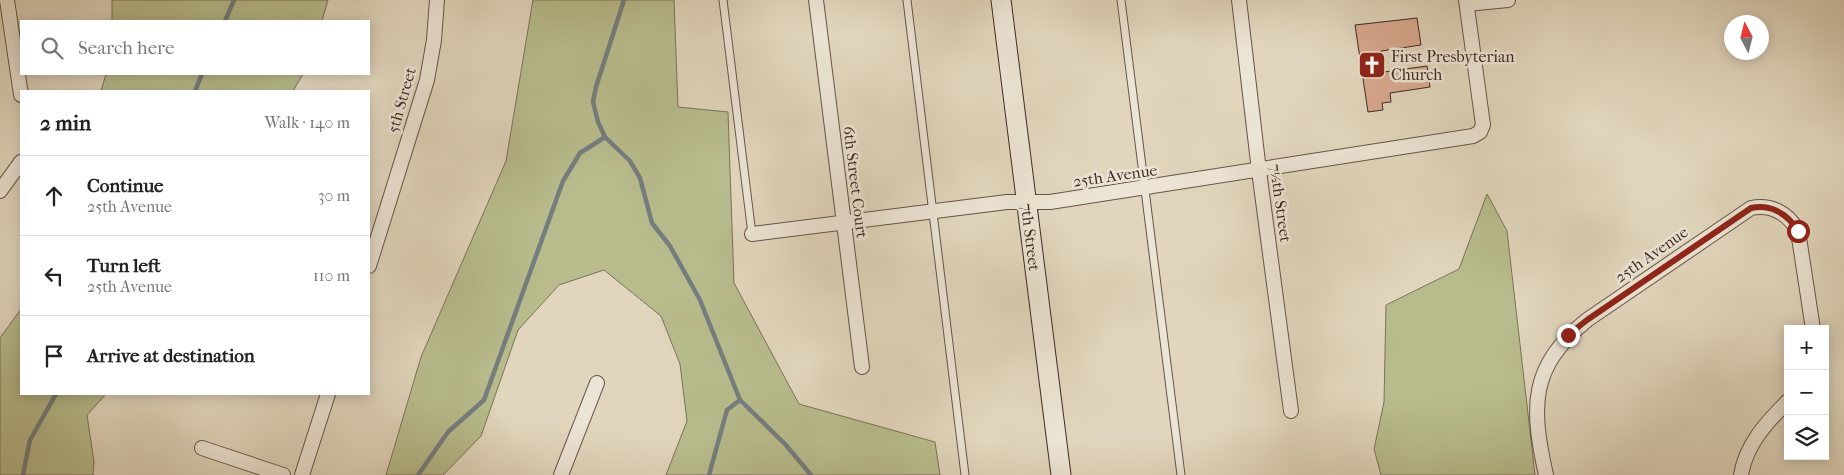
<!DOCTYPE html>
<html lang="en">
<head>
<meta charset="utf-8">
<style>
	:root { --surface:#fff; --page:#f2f2f2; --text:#222; --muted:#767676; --line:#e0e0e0 }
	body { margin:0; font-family:"IM FELL French Canon",serif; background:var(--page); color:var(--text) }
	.controls { position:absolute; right:15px; bottom:15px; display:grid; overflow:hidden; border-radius:0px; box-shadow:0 2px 12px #0003 }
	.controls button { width:45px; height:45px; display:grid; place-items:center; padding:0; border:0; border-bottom:1px solid var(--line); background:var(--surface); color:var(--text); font:25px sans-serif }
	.compass { position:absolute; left:1724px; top:15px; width:45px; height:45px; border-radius:50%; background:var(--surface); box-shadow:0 2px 12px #0003; rotate:353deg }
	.stop { position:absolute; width:15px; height:15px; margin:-11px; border:4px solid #8f2418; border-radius:50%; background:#fff }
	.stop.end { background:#8f2418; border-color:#fff; box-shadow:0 1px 5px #0008 }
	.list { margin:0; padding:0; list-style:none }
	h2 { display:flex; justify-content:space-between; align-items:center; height:65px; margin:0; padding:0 20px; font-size:21px }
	h2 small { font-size:16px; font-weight:400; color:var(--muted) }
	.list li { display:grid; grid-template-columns:32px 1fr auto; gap:15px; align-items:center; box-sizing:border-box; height:80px; padding:0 20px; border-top:1px solid var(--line) }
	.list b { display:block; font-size:19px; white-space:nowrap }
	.list p { margin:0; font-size:16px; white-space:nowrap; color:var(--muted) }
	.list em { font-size:16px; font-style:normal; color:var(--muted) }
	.icon { flex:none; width:28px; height:28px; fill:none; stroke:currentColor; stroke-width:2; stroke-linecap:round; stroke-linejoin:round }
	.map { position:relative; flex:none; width:1844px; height:475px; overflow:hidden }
	.search { position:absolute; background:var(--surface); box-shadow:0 2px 12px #0003; left:20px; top:20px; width:350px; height:55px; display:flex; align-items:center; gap:12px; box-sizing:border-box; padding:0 18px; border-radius:0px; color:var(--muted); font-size:19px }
	.panel { position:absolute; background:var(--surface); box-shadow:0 2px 12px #0003; left:20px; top:90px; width:350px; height:305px; border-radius:0px }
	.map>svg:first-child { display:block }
</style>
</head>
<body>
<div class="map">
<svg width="1844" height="475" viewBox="0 0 1844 475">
	<rect width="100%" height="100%" fill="#e1d6bd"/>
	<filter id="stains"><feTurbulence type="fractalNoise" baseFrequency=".004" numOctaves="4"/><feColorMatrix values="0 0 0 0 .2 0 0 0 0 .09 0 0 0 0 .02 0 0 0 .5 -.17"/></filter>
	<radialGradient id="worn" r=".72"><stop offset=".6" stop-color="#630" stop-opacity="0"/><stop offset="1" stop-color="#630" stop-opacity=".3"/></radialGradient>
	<g fill="#b8bc8d" stroke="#7a7358">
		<polygon points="112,0 328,0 322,21 112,21"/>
		<polygon points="533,0 674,0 678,107 728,112 734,283 799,404 935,442 940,475 666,475 687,421 680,364 661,316 604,270 559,285 518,330 481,436 443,475 386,475 421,357 506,161"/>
		<polygon points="106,74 303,74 293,91 101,91"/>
		<polygon points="1487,194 1507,231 1535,475 1381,475 1374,449 1384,402 1386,305 1459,269"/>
		<polygon points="21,309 21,394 106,394 87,415 94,462 93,475 0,475 0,338"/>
	</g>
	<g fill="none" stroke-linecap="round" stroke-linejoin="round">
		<g stroke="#757e7f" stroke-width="4.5">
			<polyline points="624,0 596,87 593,102 598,122 605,137 630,161 640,178 652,223 670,246 700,300 740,400 785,444 811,475"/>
			<polyline points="225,21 234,0"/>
			<polyline points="195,91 202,74"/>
			<polyline points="23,475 30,440 56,394"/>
			<polyline points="418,475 448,432 484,400 563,181 580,153 605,137"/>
			<polyline points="709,475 727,410 740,400"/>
		</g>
	</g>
	<polygon fill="#daa991" stroke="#3d2a22" points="1417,18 1421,45 1381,51 1384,72 1427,66 1430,87 1390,93 1391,102 1382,103 1383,110 1368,112 1355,25"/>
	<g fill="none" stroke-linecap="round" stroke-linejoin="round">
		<g stroke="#665549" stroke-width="9">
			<g id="service">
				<polyline points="723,0 752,234"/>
				<polyline points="907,0 965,475"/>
				<polyline points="1121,0 1181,475"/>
			</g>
		</g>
		<g stroke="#665549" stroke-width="16">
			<g id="minor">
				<polyline points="7,0 21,95"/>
				<polyline points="816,0 862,367"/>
				<polyline points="1239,0 1259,171 1291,411"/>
				<polyline points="1467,4 1508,0"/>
				<polyline points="0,191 21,162"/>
				<polyline points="752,234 1007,202 1050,202 1473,136 1480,132 1483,125 1466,0"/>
				<polyline points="369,266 427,80 434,40 437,0"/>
				<polyline points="202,448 283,475"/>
				<polyline points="302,475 328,394"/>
				<polyline points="561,475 597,383"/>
				<path d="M1546 475C1531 407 1529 367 1587 320L1751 208C1771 204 1788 213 1798 231L1813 329"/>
				<path d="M1741 475C1746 444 1767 422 1788 401"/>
			</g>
		</g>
		<g stroke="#3d2a22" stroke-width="21">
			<polyline id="secondary" points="1001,0 1061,475"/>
		</g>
		<use href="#service" stroke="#ece4d4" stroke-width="7"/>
		<use href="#minor" stroke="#ece4d4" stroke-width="14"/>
		<use href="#secondary" stroke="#ece4d4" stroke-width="19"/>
	</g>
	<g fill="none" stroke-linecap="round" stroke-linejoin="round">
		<path stroke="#8f2418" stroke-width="6" d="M1568 335 1587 320 1751 208C1771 204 1788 214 1798 231"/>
	</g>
	<defs>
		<g id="church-square" transform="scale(1.4375)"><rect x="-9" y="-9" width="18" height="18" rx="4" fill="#8f2418" stroke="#ece4d4"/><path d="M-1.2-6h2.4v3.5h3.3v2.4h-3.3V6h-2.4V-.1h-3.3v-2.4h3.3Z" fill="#fff"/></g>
	</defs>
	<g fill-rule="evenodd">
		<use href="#church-square" x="1372" y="65"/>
	</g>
	<g text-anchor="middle" stroke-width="5" stroke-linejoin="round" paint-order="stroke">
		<g font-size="16" fill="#3d2a22" stroke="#ece4d4" text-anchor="start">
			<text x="1391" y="62">First Presbyterian<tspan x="1391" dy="18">Church</tspan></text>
		</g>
		<g font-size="16" fill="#3d2a22" stroke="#ece4d4">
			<text transform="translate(401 100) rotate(-74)" y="6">5th Street</text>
			<text transform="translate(1115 175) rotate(-8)" y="6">25th Avenue</text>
			<text transform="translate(856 182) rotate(83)" y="6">6th Street Court</text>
			<text transform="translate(1281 203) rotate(82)" y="6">7½th Street</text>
			<text transform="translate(1031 237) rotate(83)" y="6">7th Street</text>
			<text transform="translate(1651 254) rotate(-35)" y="6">25th Avenue</text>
		</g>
	</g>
	<rect width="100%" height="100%" filter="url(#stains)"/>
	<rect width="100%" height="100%" fill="url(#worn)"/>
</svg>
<div class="controls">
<button>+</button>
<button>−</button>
<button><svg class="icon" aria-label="layers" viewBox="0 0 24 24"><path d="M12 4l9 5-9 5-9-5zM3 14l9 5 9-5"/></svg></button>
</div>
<svg class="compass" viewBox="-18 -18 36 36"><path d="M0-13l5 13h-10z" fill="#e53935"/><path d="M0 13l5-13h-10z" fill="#767676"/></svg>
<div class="stop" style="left:1798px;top:231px"></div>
<div class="stop end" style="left:1568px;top:335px"></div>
<div class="search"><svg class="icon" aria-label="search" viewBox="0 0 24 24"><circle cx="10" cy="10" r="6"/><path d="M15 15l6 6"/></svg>Search here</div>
<section class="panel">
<h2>2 min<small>Walk · 140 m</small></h2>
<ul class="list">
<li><svg class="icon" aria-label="ahead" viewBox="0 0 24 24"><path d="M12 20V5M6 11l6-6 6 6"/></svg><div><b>Continue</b><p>25th Avenue</p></div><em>30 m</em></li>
<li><svg class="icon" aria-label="left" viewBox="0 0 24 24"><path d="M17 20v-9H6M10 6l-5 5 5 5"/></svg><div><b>Turn left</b><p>25th Avenue</p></div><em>110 m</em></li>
<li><svg class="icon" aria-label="arrive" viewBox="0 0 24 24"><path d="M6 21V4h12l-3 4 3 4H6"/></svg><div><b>Arrive at destination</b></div></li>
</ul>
</section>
</div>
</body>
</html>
